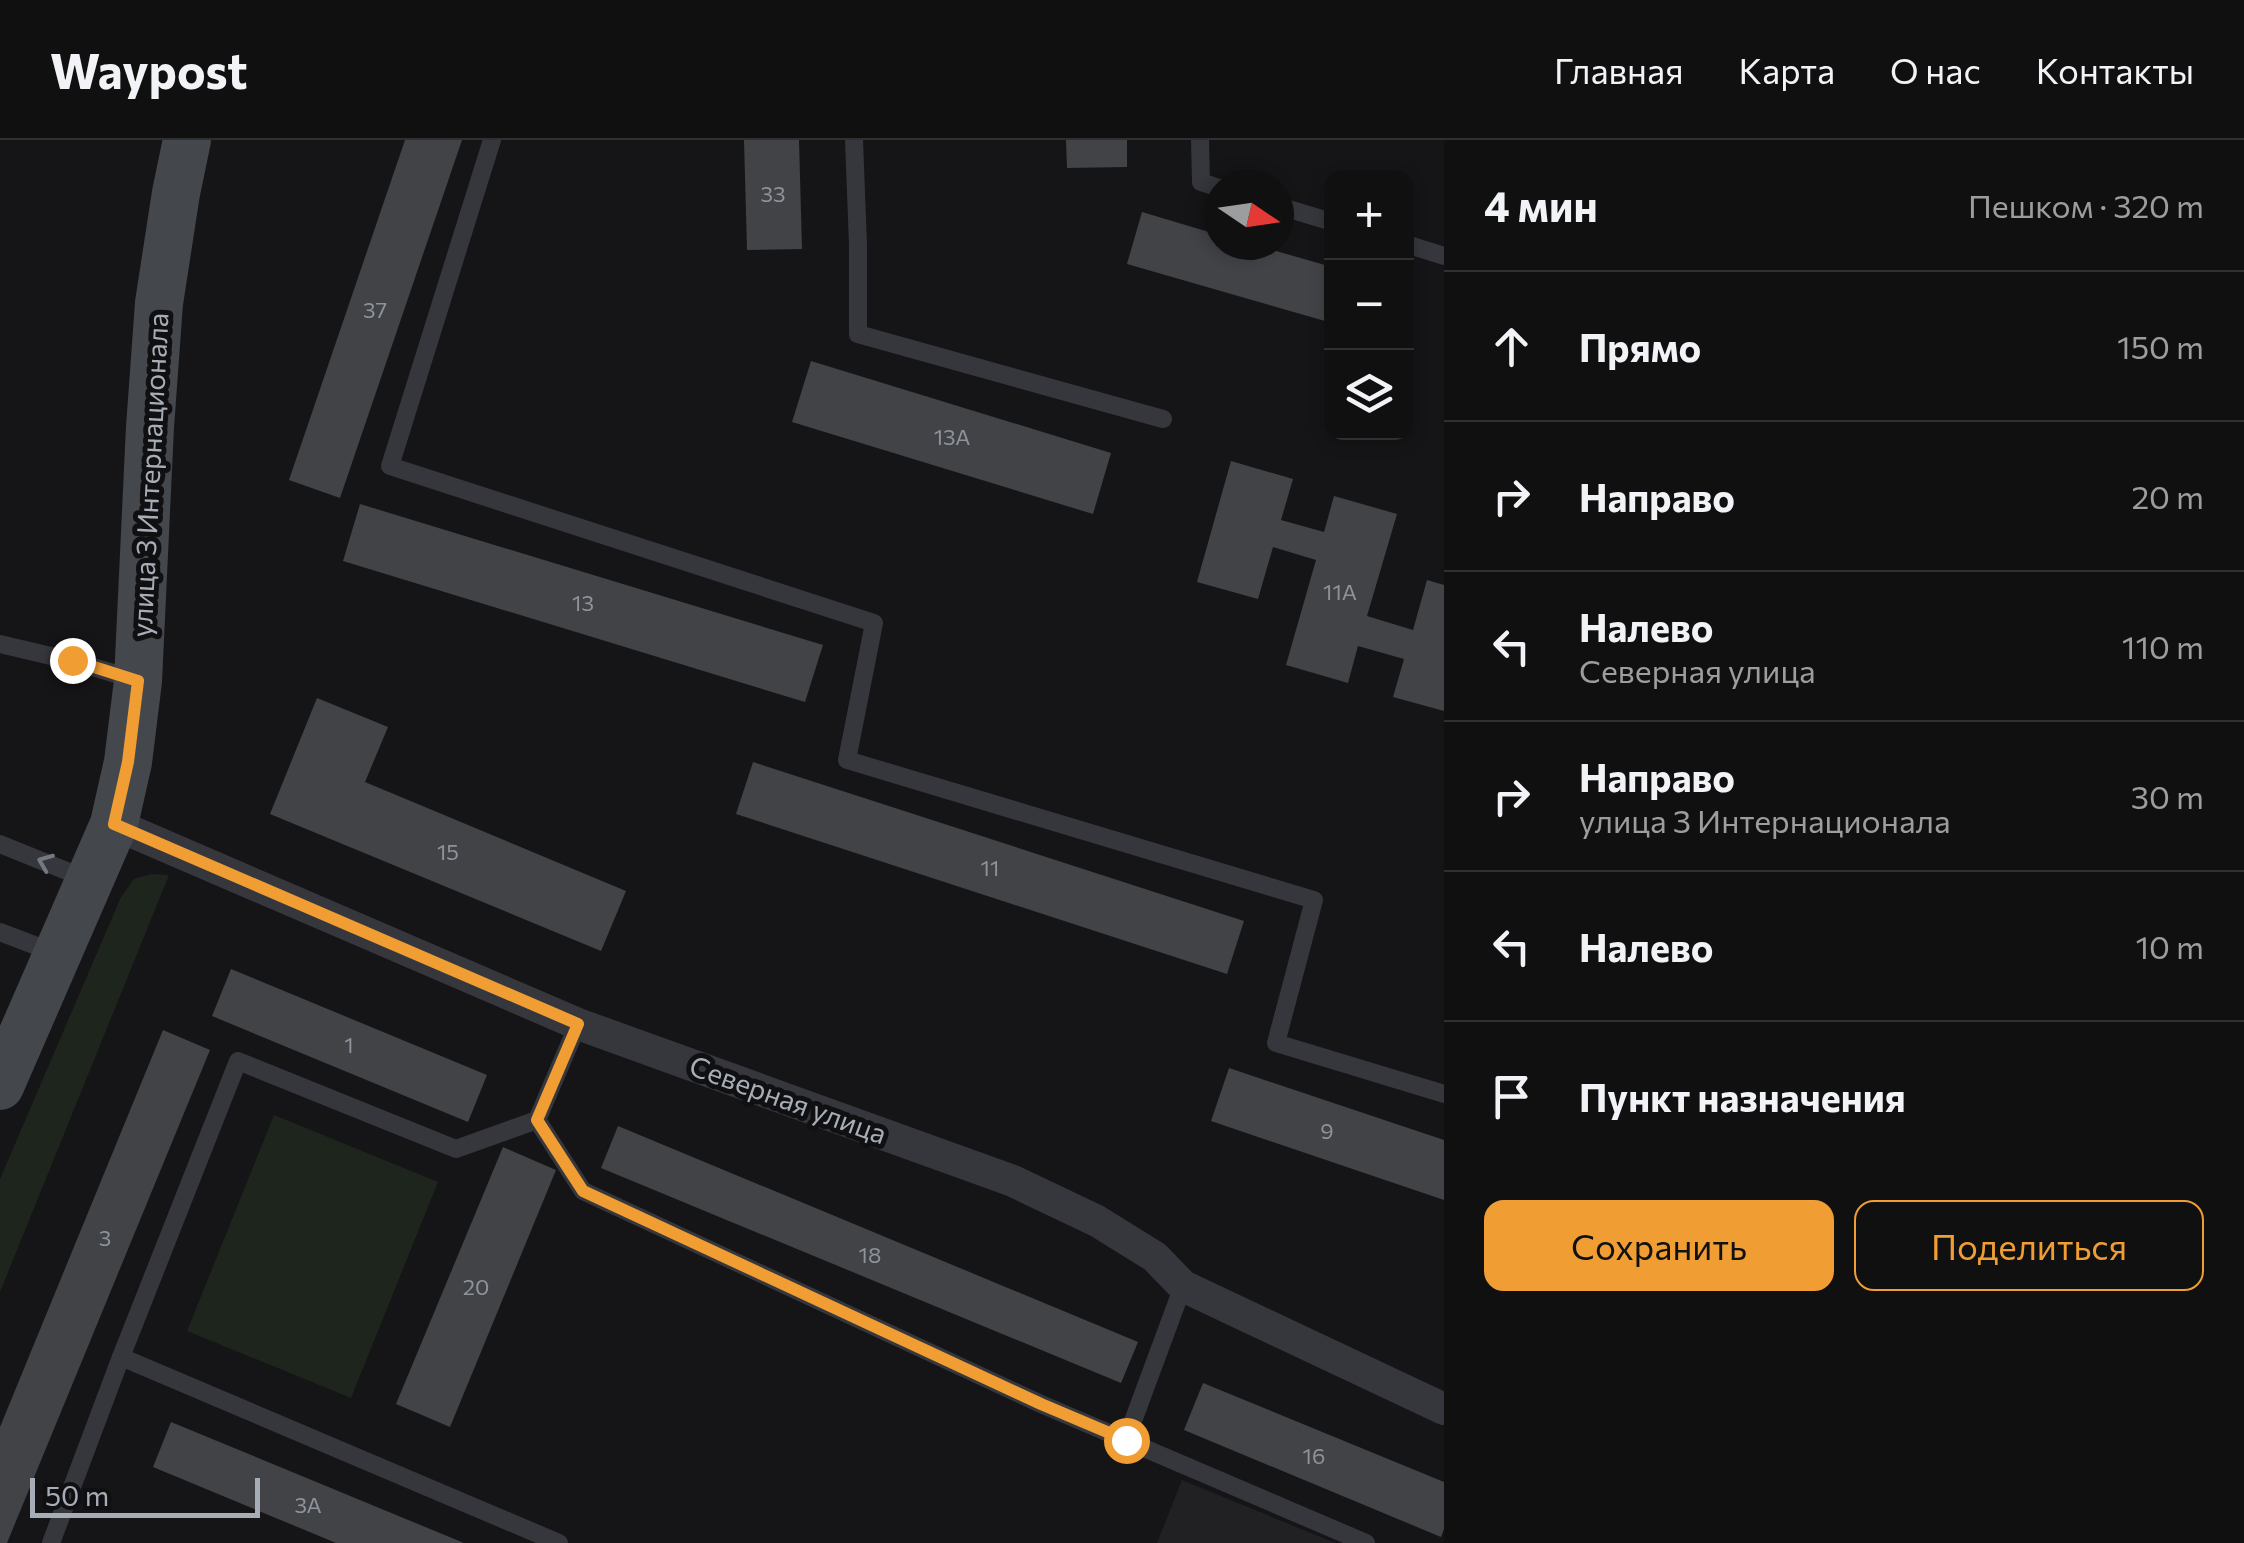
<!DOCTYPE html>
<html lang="ru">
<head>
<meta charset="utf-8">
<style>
	:root { --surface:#101011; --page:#19191a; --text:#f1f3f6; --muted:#9c9d9f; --line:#303031; --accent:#f09d34 }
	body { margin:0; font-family:Commissioner,sans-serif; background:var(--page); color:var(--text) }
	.controls { position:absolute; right:30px; top:30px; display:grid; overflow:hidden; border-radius:20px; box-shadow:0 5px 15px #0003 }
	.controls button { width:90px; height:90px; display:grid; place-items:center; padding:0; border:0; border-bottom:2px solid var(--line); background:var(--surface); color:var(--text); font:50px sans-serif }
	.compass { position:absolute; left:1204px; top:30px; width:90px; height:90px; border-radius:50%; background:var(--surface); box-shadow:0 5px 15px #0003; rotate:103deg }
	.scale { position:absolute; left:30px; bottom:25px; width:230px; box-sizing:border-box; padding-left:10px; border:5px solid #a7adb7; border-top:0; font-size:28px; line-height:35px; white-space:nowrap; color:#a7adb7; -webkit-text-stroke:8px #101012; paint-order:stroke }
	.stop { position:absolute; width:30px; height:30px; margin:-22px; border:8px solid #f09d34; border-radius:50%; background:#fff }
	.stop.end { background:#f09d34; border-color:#fff; box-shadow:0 2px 10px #0008 }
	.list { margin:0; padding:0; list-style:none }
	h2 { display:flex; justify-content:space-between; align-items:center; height:130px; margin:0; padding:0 40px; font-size:42px }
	h2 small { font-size:32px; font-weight:400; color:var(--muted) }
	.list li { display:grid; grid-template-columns:65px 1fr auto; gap:30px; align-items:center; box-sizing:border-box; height:150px; padding:0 40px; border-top:2px solid var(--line) }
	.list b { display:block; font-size:38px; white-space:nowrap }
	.list p { margin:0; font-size:32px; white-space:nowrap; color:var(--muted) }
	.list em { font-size:32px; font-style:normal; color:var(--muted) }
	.actions { display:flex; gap:20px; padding:30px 40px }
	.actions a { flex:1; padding:22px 0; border:2px solid var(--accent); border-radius:20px; text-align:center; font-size:35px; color:var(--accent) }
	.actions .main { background:var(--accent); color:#111 }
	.icon { flex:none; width:55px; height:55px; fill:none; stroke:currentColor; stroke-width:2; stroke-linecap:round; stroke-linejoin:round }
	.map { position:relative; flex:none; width:1444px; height:1403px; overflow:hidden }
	header { display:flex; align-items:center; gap:60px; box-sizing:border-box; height:140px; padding:0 50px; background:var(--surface); border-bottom:2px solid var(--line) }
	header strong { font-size:48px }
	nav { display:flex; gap:55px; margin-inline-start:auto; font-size:35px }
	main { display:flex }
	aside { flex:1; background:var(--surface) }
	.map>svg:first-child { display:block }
</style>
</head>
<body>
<header>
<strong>Waypost</strong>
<nav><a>Главная</a><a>Карта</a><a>О нас</a><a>Контакты</a></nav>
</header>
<main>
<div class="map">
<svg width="1444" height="1403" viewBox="0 0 1444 1403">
	<rect width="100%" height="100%" fill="#151517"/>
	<polygon fill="#212124" points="1182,1340 1335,1403 1157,1403"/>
	<g fill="#1d251d">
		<polygon points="151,734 169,735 0,1152 0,1039 121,757 134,739"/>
		<polygon points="274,975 438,1042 351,1258 187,1191"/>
	</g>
	<g fill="#414347">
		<polygon points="405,0 462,0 340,358 289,340"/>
		<polygon points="744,0 799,0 802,109 747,110"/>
		<polygon points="1066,0 1127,0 1127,27 1067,28"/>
		<polygon points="1142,72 1219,95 1219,105 1255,105 1332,127 1332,183 1127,124"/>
		<polygon points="811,221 1111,313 1093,374 792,282"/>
		<polygon points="1231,321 1293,339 1281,380 1324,392 1334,356 1397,374 1367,476 1413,490 1427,440 1444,445 1444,571 1393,557 1404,519 1358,506 1348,543 1286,525 1316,420 1273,407 1258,459 1197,442"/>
		<polygon points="360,364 823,505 805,562 343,421"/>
		<polygon points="317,558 388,587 365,642 626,751 601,811 270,674"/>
		<polygon points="753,622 1244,781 1227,834 736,674"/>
		<polygon points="231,829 487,935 468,982 212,876"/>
		<polygon points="163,890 210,910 7,1403 0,1403 0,1287"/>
		<polygon points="1229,928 1444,1000 1444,1060 1211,981"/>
		<polygon points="618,986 1138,1202 1121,1243 601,1028"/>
		<polygon points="503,1007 556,1030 450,1287 396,1264"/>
		<polygon points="1203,1243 1444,1342 1444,1389 1441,1397 1184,1290"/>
		<polygon points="171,1282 464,1403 336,1403 153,1327"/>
	</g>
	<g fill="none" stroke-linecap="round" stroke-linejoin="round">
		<g stroke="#36373c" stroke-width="18">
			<polyline points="492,0 390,326 874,483 847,620 1314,760 1276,903 1444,954"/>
			<polyline points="854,0 858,105 858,194 1163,279"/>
			<polyline points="1200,0 1201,42 1219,48"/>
			<polyline points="1279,66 1332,82"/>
			<polyline points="1406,104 1444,116"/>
			<polyline points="0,504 72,521 137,540"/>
			<polyline points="0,704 89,740"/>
			<polyline points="0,792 55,813"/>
			<polyline points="537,980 583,1051 1041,1264 1366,1403"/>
			<polyline points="121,1217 559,1403"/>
			<polyline points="1126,1300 1183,1146"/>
			<polyline points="51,1403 121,1217 238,921 456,1009 537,980 578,884"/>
		</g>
		<polyline stroke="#36373c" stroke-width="32" points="114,684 578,884 1013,1041 1097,1081 1155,1117 1183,1146 1444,1269"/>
		<polyline stroke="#44474c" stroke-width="48" points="0,946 114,684 128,622 138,541 150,287 159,163 176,53 187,0"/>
	</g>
	<defs><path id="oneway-chevron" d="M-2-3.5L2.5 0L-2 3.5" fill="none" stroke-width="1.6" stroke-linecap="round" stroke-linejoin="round" transform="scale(2.5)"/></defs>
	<use stroke="#747880" href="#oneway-chevron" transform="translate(45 722) rotate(-158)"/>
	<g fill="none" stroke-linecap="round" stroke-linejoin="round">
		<polyline stroke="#f09d34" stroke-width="12" points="72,520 138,541 128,622 114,684 578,884 537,980 583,1051 1041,1264 1126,1300"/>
	</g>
	<g text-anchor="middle" stroke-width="10" stroke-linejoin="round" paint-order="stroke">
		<g font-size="22" fill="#8e929b">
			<text x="773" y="62">33</text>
			<text x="375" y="178">37</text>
			<text x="952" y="305">13А</text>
			<text x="1340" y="460">11А</text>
			<text x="583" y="471">13</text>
			<text x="448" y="720">15</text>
			<text x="990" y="736">11</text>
			<text x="349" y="913">1</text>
			<text x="1327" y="999">9</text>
			<text x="105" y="1106">3</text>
			<text x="870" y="1123">18</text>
			<text x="476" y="1155">20</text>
			<text x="1314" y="1324">16</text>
			<text x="308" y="1373">3А</text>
		</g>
		<g font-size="28" fill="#a7adb7" stroke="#101012">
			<text transform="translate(150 335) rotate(-87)" y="10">улица 3 Интернационала</text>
			<text transform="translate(788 960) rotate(20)" y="10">Северная улица</text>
		</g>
	</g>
</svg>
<div class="controls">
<button>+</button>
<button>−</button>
<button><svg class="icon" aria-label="layers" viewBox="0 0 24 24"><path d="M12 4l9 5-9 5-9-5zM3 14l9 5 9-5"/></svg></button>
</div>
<svg class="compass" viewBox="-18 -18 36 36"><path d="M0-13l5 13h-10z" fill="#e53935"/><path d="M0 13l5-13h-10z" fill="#9c9d9f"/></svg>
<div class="scale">50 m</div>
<div class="stop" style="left:1126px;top:1300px"></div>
<div class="stop end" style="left:72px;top:520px"></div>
</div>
<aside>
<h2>4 мин<small>Пешком · 320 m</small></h2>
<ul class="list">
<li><svg class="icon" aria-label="ahead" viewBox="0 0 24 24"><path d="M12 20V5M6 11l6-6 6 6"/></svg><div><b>Прямо</b></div><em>150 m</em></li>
<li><svg class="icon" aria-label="right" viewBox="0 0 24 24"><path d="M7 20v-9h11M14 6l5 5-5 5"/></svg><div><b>Направо</b></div><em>20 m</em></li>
<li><svg class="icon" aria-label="left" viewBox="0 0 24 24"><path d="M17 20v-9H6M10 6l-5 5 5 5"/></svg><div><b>Налево</b><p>Северная улица</p></div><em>110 m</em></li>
<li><svg class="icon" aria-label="right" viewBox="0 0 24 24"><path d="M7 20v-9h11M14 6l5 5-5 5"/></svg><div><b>Направо</b><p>улица 3 Интернационала</p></div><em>30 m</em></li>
<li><svg class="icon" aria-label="left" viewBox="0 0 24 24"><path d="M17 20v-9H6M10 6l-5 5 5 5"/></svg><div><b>Налево</b></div><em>10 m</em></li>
<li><svg class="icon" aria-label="arrive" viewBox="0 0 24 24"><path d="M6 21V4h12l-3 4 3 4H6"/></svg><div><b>Пункт назначения</b></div></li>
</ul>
<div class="actions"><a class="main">Сохранить</a><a>Поделиться</a></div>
</aside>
</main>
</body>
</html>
